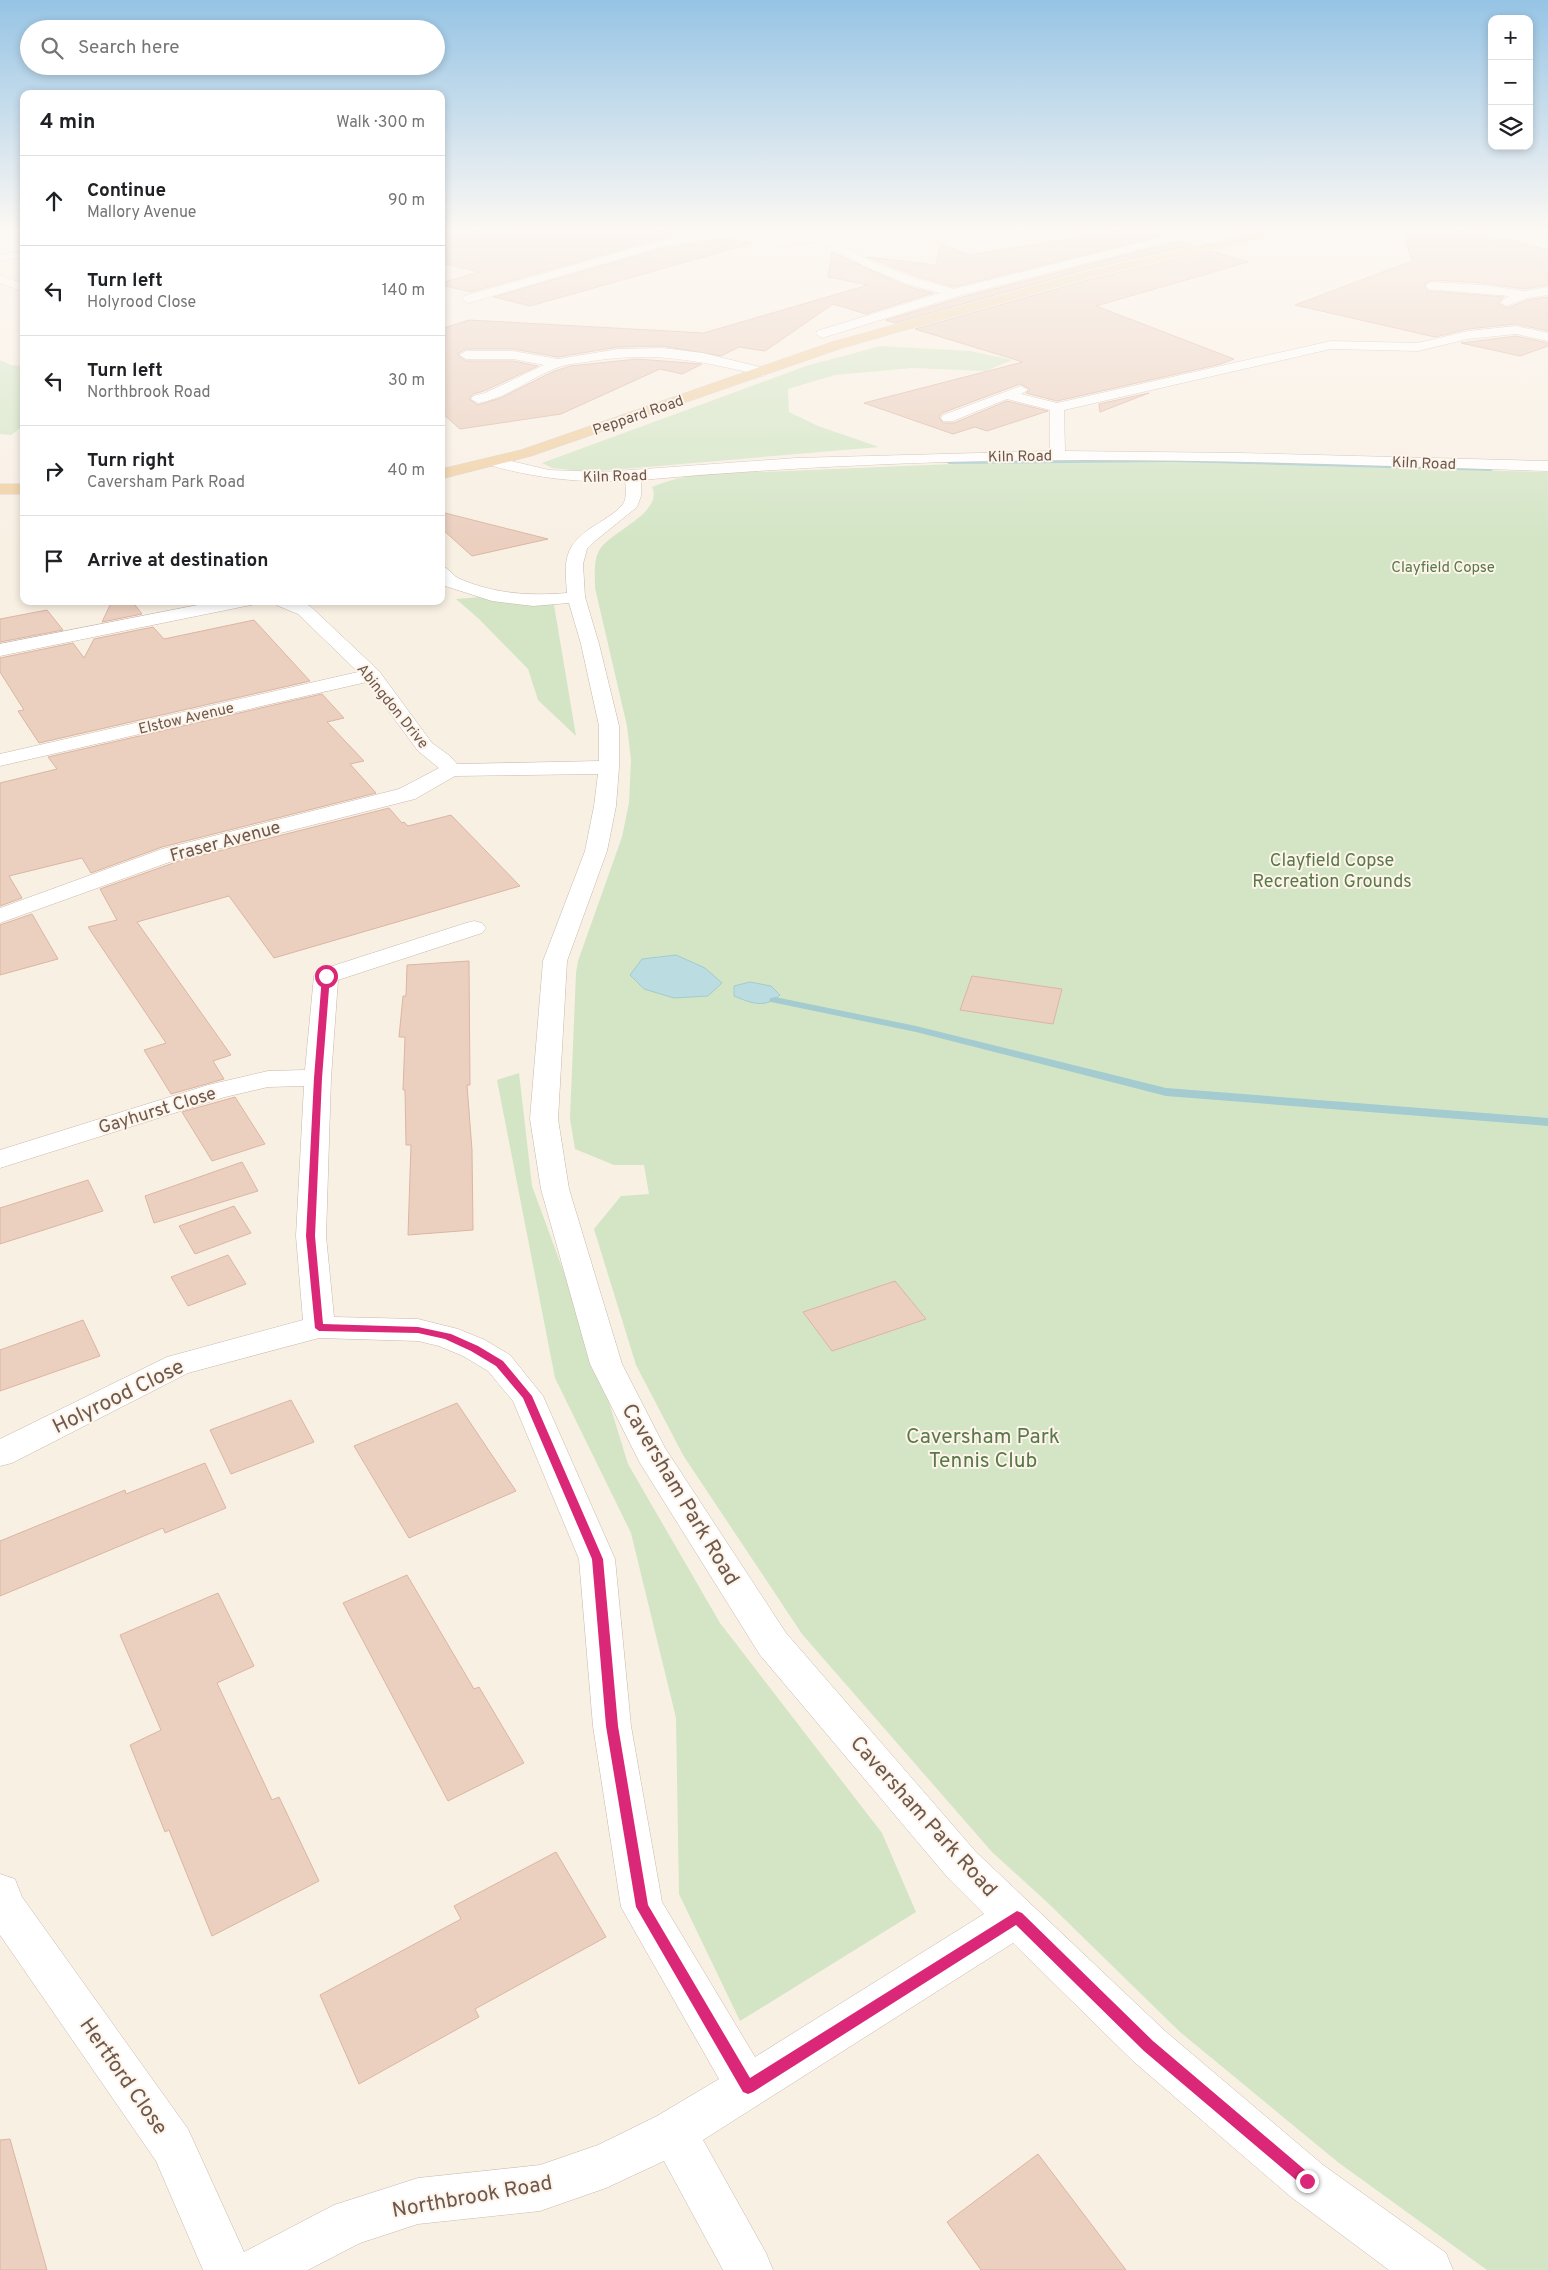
<!DOCTYPE html>
<html lang="en">
<head>
<meta charset="utf-8">
<style>
	:root { --surface:#fff; --page:#f6f6f6; --text:#202124; --muted:#757577; --line:#e0e0e0 }
	body { margin:0; font-family:Overpass,sans-serif; background:var(--page); color:var(--text) }
	.controls { position:absolute; right:15px; top:15px; display:grid; overflow:hidden; border-radius:10px; box-shadow:0 2px 8px #0003 }
	.controls button { width:45px; height:45px; display:grid; place-items:center; padding:0; border:0; border-bottom:1px solid var(--line); background:var(--surface); color:var(--text); font:25px sans-serif }
	.stop { position:absolute; width:15px; height:15px; margin:-11px; border:4px solid #db2777; border-radius:50%; background:#fff }
	.stop.end { background:#db2777; border-color:#fff; box-shadow:0 1px 5px #0008 }
	.list { margin:0; padding:0; list-style:none }
	h2 { display:flex; justify-content:space-between; align-items:center; height:65px; margin:0; padding:0 20px; font-size:21px }
	h2 small { font-size:16px; font-weight:400; color:var(--muted) }
	.list li { display:grid; grid-template-columns:32px 1fr auto; gap:15px; align-items:center; box-sizing:border-box; height:90px; padding:0 20px; border-top:1px solid var(--line) }
	.list b { display:block; font-size:19px; white-space:nowrap }
	.list p { margin:0; font-size:16px; white-space:nowrap; color:var(--muted) }
	.list em { font-size:16px; font-style:normal; color:var(--muted) }
	.icon { flex:none; width:28px; height:28px; fill:none; stroke:currentColor; stroke-width:2; stroke-linecap:round; stroke-linejoin:round }
	.map { position:relative; flex:none; width:1548px; height:2270px; overflow:hidden }
	.search { position:absolute; background:var(--surface); box-shadow:0 2px 8px #0003; left:20px; top:20px; width:425px; height:55px; display:flex; align-items:center; gap:12px; box-sizing:border-box; padding:0 18px; border-radius:28px; color:var(--muted); font-size:19px }
	.panel { position:absolute; background:var(--surface); box-shadow:0 2px 8px #0003; left:20px; top:90px; width:425px; height:515px; border-radius:10px }
	.map>svg:first-child { display:block }
</style>
</head>
<body>
<div class="map">
<svg width="1548" height="2270" viewBox="0 0 1548 2270">
	<rect width="100%" height="100%" fill="#f9f0e4"/>
	<g fill="#d3e5c5">
		<polygon points="881,346 970,351 1012,360 986,371 912,368 835,375 788,389 789,412 818,426 879,447 588,472 552,468 542,463 806,366"/>
		<polygon points="0,360 11,365 24,366 24,425 11,435 0,434"/>
		<path d="M1062 461 1171 462 1548 472V2270H1487L1339 2163 1180 2032 1048 1903 992 1852 802 1634 683 1455 636 1365 594 1229 621 1196 649 1194 644 1165H614L575 1149 570 1119 576 973 578 961 622 837 629 803 631 760 627 726 595 588C595 575 593 560 600 549 612 531 664 512 652 487 692 469 744 473 787 471 879 467 970 463 1062 461Z"/>
		<polygon points="492,596 553,599 576,736 538,700 528,669 479,619 456,599"/>
		<polygon points="519,1073 532,1186 595,1357 628,1464 720,1623 882,1833 916,1912 740,2021 679,1894 676,1718 631,1533 555,1378 497,1080"/>
	</g>
	<g fill="#bbdce0" stroke="#a3cbd0">
		<polygon points="676,955 705,968 722,983 708,996 674,998 644,989 630,975 642,959"/>
		<path d="M750 982 771 986 780 995C765 1009 751 1003 734 996V986Z"/>
	</g>
	<g fill="none" stroke-linecap="round" stroke-linejoin="round">
		<g fill="#a3cbd0" fill-rule="evenodd">
			<polygon points="1170,458 1491,467 1494,469 1491,471 1170,462 949,464 946,462 949,460"/>
			<polygon points="775,997 916,1026 1166,1088 1548,1118 1548,1126 1166,1096 916,1032 771,1002 769,1000 771,998"/>
		</g>
	</g>
	<g fill="#ebcfbf" stroke="#dcb5a2">
		<polygon points="491,227 646,227 646,229 685,234 659,239 471,292 441,285 441,283 479,272 441,263 441,238"/>
		<polygon points="1401,227 1453,227 1456,231 1488,238 1490,241 1504,238 1548,250 1548,285 1524,289 1483,283 1432,280 1424,285 1428,291 1504,297 1498,303 1507,308 1527,300 1548,297 1548,331 1516,324 1468,329 1435,337 1295,305 1412,261"/>
		<polygon points="1136,228 1161,236 954,287 916,276 867,257 936,265 941,244 970,255"/>
		<polygon points="723,239 753,243 530,306 494,297 664,248"/>
		<polygon points="1179,241 1193,245 1088,269 895,323 886,320 963,297"/>
		<polygon points="1212,251 1248,262 1096,306 1234,359 1221,364 1057,401 1026,393 1030,389 1020,384 942,413 939,417 943,423 954,423 1007,401 1048,411 987,431 975,427 953,434 864,403 1023,362 915,329 1095,278"/>
		<polygon points="832,252 906,286 933,293 866,314 833,304 765,351 739,347 721,356 662,346 618,347 558,357 513,349 466,349 457,354 466,361 513,361 538,366 484,391 473,394 469,399 478,405 501,398 552,372 570,366 637,359 702,364 682,374 660,369 561,414 460,429 441,412 441,329 469,320 704,333 868,285 828,277"/>
		<polygon points="1516,336 1548,343 1548,346 1520,356 1461,343"/>
		<polygon points="1149,393 1100,412 1099,404"/>
		<polygon points="441,512 548,539 472,556 441,528"/>
		<polygon points="112,601 132,601 142,614 102,622"/>
		<polygon points="47,610 63,630 0,642 0,619"/>
		<polygon points="254,620 310,681 39,743 18,711 24,710 0,672 0,658 73,643 84,658 94,639 153,627 164,639"/>
		<polygon points="322,694 344,718 327,722 364,761 350,764 376,793 162,847 91,873 82,858 9,876 22,898 0,906 0,783 57,769 48,757"/>
		<polygon points="389,808 402,823 404,822 408,826 451,815 520,886 274,958 229,896 137,922 231,1055 213,1061 224,1079 171,1094 144,1050 166,1043 88,927 117,920 100,889 179,861"/>
		<polygon points="32,914 58,959 0,975 0,925"/>
		<polygon points="469,961 470,1085 467,1085 472,1150 473,1230 408,1235 411,1145 406,1145 405,1090 403,1090 405,1037 399,1037 403,996 406,996 407,965"/>
		<polygon points="972,976 1062,989 1053,1024 960,1010"/>
		<polygon points="235,1097 265,1144 212,1161 182,1112"/>
		<polygon points="242,1162 258,1191 154,1223 145,1196"/>
		<polygon points="88,1180 103,1211 0,1244 0,1208"/>
		<polygon points="234,1206 251,1233 195,1254 179,1226"/>
		<polygon points="228,1255 246,1284 188,1306 171,1277"/>
		<polygon points="895,1281 926,1319 832,1351 803,1312"/>
		<polygon points="83,1320 100,1356 0,1391 0,1350"/>
		<polygon points="291,1400 314,1442 231,1474 210,1430"/>
		<polygon points="457,1403 516,1491 409,1538 354,1446"/>
		<polygon points="205,1463 226,1508 165,1533 163,1528 0,1596 0,1541 125,1490 126,1494"/>
		<polygon points="407,1575 474,1689 479,1687 524,1763 448,1801 343,1603"/>
		<polygon points="218,1593 254,1666 217,1683 272,1800 279,1797 319,1881 212,1936 169,1830 165,1832 130,1745 161,1730 120,1635"/>
		<polygon points="556,1852 606,1937 475,2009 479,2017 359,2084 320,1995 461,1919 454,1906"/>
		<polygon points="10,2139 47,2270 0,2270 0,2140"/>
		<polygon points="1038,2154 1126,2270 981,2270 947,2222"/>
	</g>
	<g fill="none" stroke-linecap="round" stroke-linejoin="round">
		<g stroke="#c8b8ac" stroke-width="1">
			<g id="minor">
				<path d="M735 227C749 227 755 233 768 236 782 239 797 238 811 236L798 227H811L874 263 915 278 954 289 1175 234 1167 231V227H1176L1226 241 1228 243 1222 246 1188 237 962 295 822 338 816 334 817 331 940 293 907 284 866 267 821 242 781 244 756 239 743 234 664 246 472 302 468 303 462 299 464 296 659 241Z"/>
				<polygon points="1455,227 1476,227 1504,233 1506,235 1498,239 1490,239 1489,236 1456,229"/>
				<polygon points="24,251 24,257 0,261 0,255"/>
				<polygon points="0,275 24,284 24,292 0,283"/>
				<polygon points="1432,282 1483,285 1524,291 1548,287 1548,295 1527,298 1506,306 1500,302 1509,296 1428,289 1426,286 1428,283"/>
				<path d="M1516 326 1548 333V341L1516 334 1468 339 1418 351 1331 349 1064 410 1065 451 1240 453 1548 461V471C1394 466 1241 460 1087 460 938 460 789 467 641 480V496L637 507 595 541 587 549 583 564 585 597 599 644 619 726V767L616 806 607 851 567 961 558 1119 569 1189 622 1364 665 1448 786 1633 976 1852 1165 2031 1323 2165 1446 2253 1453 2270H1389L1291 2197 1133 2061 1013 1943 703 2140 766 2253 773 2270H723L664 2161 606 2188 540 2211 418 2224 360 2243 308 2270H203L156 2161 0 1935V1874L15 1879 22 1897 188 2129 244 2252 334 2205 418 2178 540 2165 598 2145 657 2116 719 2079 621 1907 593 1726 579 1559 513 1401 488 1371 463 1356 439 1346 418 1341 319 1338 188 1373 12 1463 0 1466V1439L167 1357 303 1320 296 1236 304 1086 268 1087 225 1097 0 1168V1150L208 1085 268 1071 305 1070 314 976 317 971 466 923 474 921 482 923 486 928 482 933 338 980 331 1078 326 1236 334 1317 418 1319 458 1329 485 1340 510 1355 543 1396 615 1559 631 1726 662 1902 755 2057 984 1914 948 1878 760 1655 640 1463 590 1364 541 1189 530 1119 543 961 585 851 594 806 598 774 455 776 415 799 178 859 0 923V908L162 849 399 789 439 768 418 751 367 682 0 766V754L358 672 298 614 276 605 273 601H298L310 606 379 671 432 743 450 756 457 764 599 761V726L581 644 569 603 533 606 492 601 445 586 441 582V566C450 568 452 576 460 579 495 594 530 596 567 593 566 577 563 560 572 546 584 527 612 519 623 504 627 498 626 488 625 481 578 483 534 478 489 465L486 462 489 459 494 457 549 470 603 472 796 458 1050 451V410L1007 399 953 421H943L941 418 943 415 1021 386 1028 390 1021 394 1057 403 1331 341 1418 343 1468 331Z"/>
				<path d="M662 348 703 353 768 369 770 372 763 376C702 361 656 351 592 361 583 363 572 363 562 366 533 375 509 398 478 403L471 399 473 396 485 393 544 365 513 359H466L459 355 466 351H513L558 359 618 349Z"/>
				<polygon points="218,601 255,601 252,605 246,606 0,656 0,644"/>
			</g>
		</g>
		<g stroke="#d6d0cd" stroke-width="1">
			<g id="major">
				<polygon points="1282,227 1302,227 1297,230 1095,276 842,348 531,456 441,479 441,469 521,450 832,342 1088,271"/>
				<rect x="0" y="484" width="24" height="10"/>
			</g>
		</g>
		<use href="#minor" fill="#fff" fill-rule="evenodd"/>
		<use href="#major" fill="#f0d0a4" fill-rule="evenodd"/>
	</g>
	<linearGradient id="sky" x2="0" y2="1"><stop stop-color="#96c4e5"/><stop offset="0.42" stop-color="#fcf8f3"/><stop offset="1" stop-color="#fcf8f3" stop-opacity="0"/></linearGradient>
	<rect width="1548" height="545" fill="url(#sky)"/>
	<polygon fill="#db2777" points="326,974 330,976 322,1078 315,1236 323,1324 418,1327 451,1334 478,1346 503,1361 532,1396 603,1559 618,1726 648,1905 750,2078 1017,1911 1022,1913 1153,2041 1312,2176 1314,2181 1312,2185 1307,2188 1302,2185 1144,2051 1016,1925 753,2092 748,2094 743,2092 636,1907 606,1726 592,1559 523,1398 496,1366 471,1351 445,1339 418,1333 319,1331 315,1328 306,1236 314,1078 322,976"/>
	<g text-anchor="middle" stroke-width="4" stroke-linejoin="round" paint-order="stroke">
		<g font-size="15" fill="#6e574d" stroke="#fdf4ea">
			<text transform="translate(638 415) rotate(-19)" y="5">Peppard Road</text>
			<text transform="translate(1020 456) rotate(-1)" y="5">Kiln Road</text>
			<text transform="translate(1424 463) rotate(2)" y="5">Kiln Road</text>
			<text transform="translate(615 476) rotate(-2)" y="5">Kiln Road</text>
			<text transform="translate(393 706) rotate(51)" y="5">Abingdon Drive</text>
			<text transform="translate(186 718) rotate(-13)" y="5">Elstow Avenue</text>
		</g>
		<g font-size="15" fill="#59794a" stroke="#fdf4ea">
			<text x="1443" y="572">Clayfield Copse</text>
		</g>
		<g font-size="18" fill="#6e574d" stroke="#fdf4ea">
			<text transform="translate(225 841) rotate(-15)" y="6">Fraser Avenue</text>
			<text transform="translate(157 1110) rotate(-17)" y="6">Gayhurst Close</text>
		</g>
		<g font-size="18" fill="#59794a" stroke="#fdf4ea">
			<text x="1332" y="866">Clayfield Copse<tspan x="1332" dy="21">Recreation Grounds</tspan></text>
		</g>
		<g font-size="21" fill="#6e574d" stroke="#fdf4ea">
			<text transform="translate(118 1396) rotate(-26)" y="7">Holyrood Close</text>
			<text transform="translate(681 1494) rotate(59)" y="7">Caversham Park Road</text>
			<text transform="translate(924 1816) rotate(48)" y="7">Caversham Park Road</text>
			<text transform="translate(124 2076) rotate(55)" y="7">Hertford Close</text>
			<text transform="translate(472 2196) rotate(-10)" y="7">Northbrook Road</text>
		</g>
		<g font-size="21" fill="#59794a" stroke="#fdf4ea">
			<text x="983" y="1443">Caversham Park<tspan x="983" dy="24">Tennis Club</tspan></text>
		</g>
	</g>
</svg>
<div class="controls">
<button>+</button>
<button>−</button>
<button><svg class="icon" aria-label="layers" viewBox="0 0 24 24"><path d="M12 4l9 5-9 5-9-5zM3 14l9 5 9-5"/></svg></button>
</div>
<div class="stop" style="left:326px;top:976px"></div>
<div class="stop end" style="left:1307px;top:2181px"></div>
<div class="search"><svg class="icon" aria-label="search" viewBox="0 0 24 24"><circle cx="10" cy="10" r="6"/><path d="M15 15l6 6"/></svg>Search here</div>
<section class="panel">
<h2>4 min<small>Walk · 300 m</small></h2>
<ul class="list">
<li><svg class="icon" aria-label="ahead" viewBox="0 0 24 24"><path d="M12 20V5M6 11l6-6 6 6"/></svg><div><b>Continue</b><p>Mallory Avenue</p></div><em>90 m</em></li>
<li><svg class="icon" aria-label="left" viewBox="0 0 24 24"><path d="M17 20v-9H6M10 6l-5 5 5 5"/></svg><div><b>Turn left</b><p>Holyrood Close</p></div><em>140 m</em></li>
<li><svg class="icon" aria-label="left" viewBox="0 0 24 24"><path d="M17 20v-9H6M10 6l-5 5 5 5"/></svg><div><b>Turn left</b><p>Northbrook Road</p></div><em>30 m</em></li>
<li><svg class="icon" aria-label="right" viewBox="0 0 24 24"><path d="M7 20v-9h11M14 6l5 5-5 5"/></svg><div><b>Turn right</b><p>Caversham Park Road</p></div><em>40 m</em></li>
<li><svg class="icon" aria-label="arrive" viewBox="0 0 24 24"><path d="M6 21V4h12l-3 4 3 4H6"/></svg><div><b>Arrive at destination</b></div></li>
</ul>
</section>
</div>
</body>
</html>
